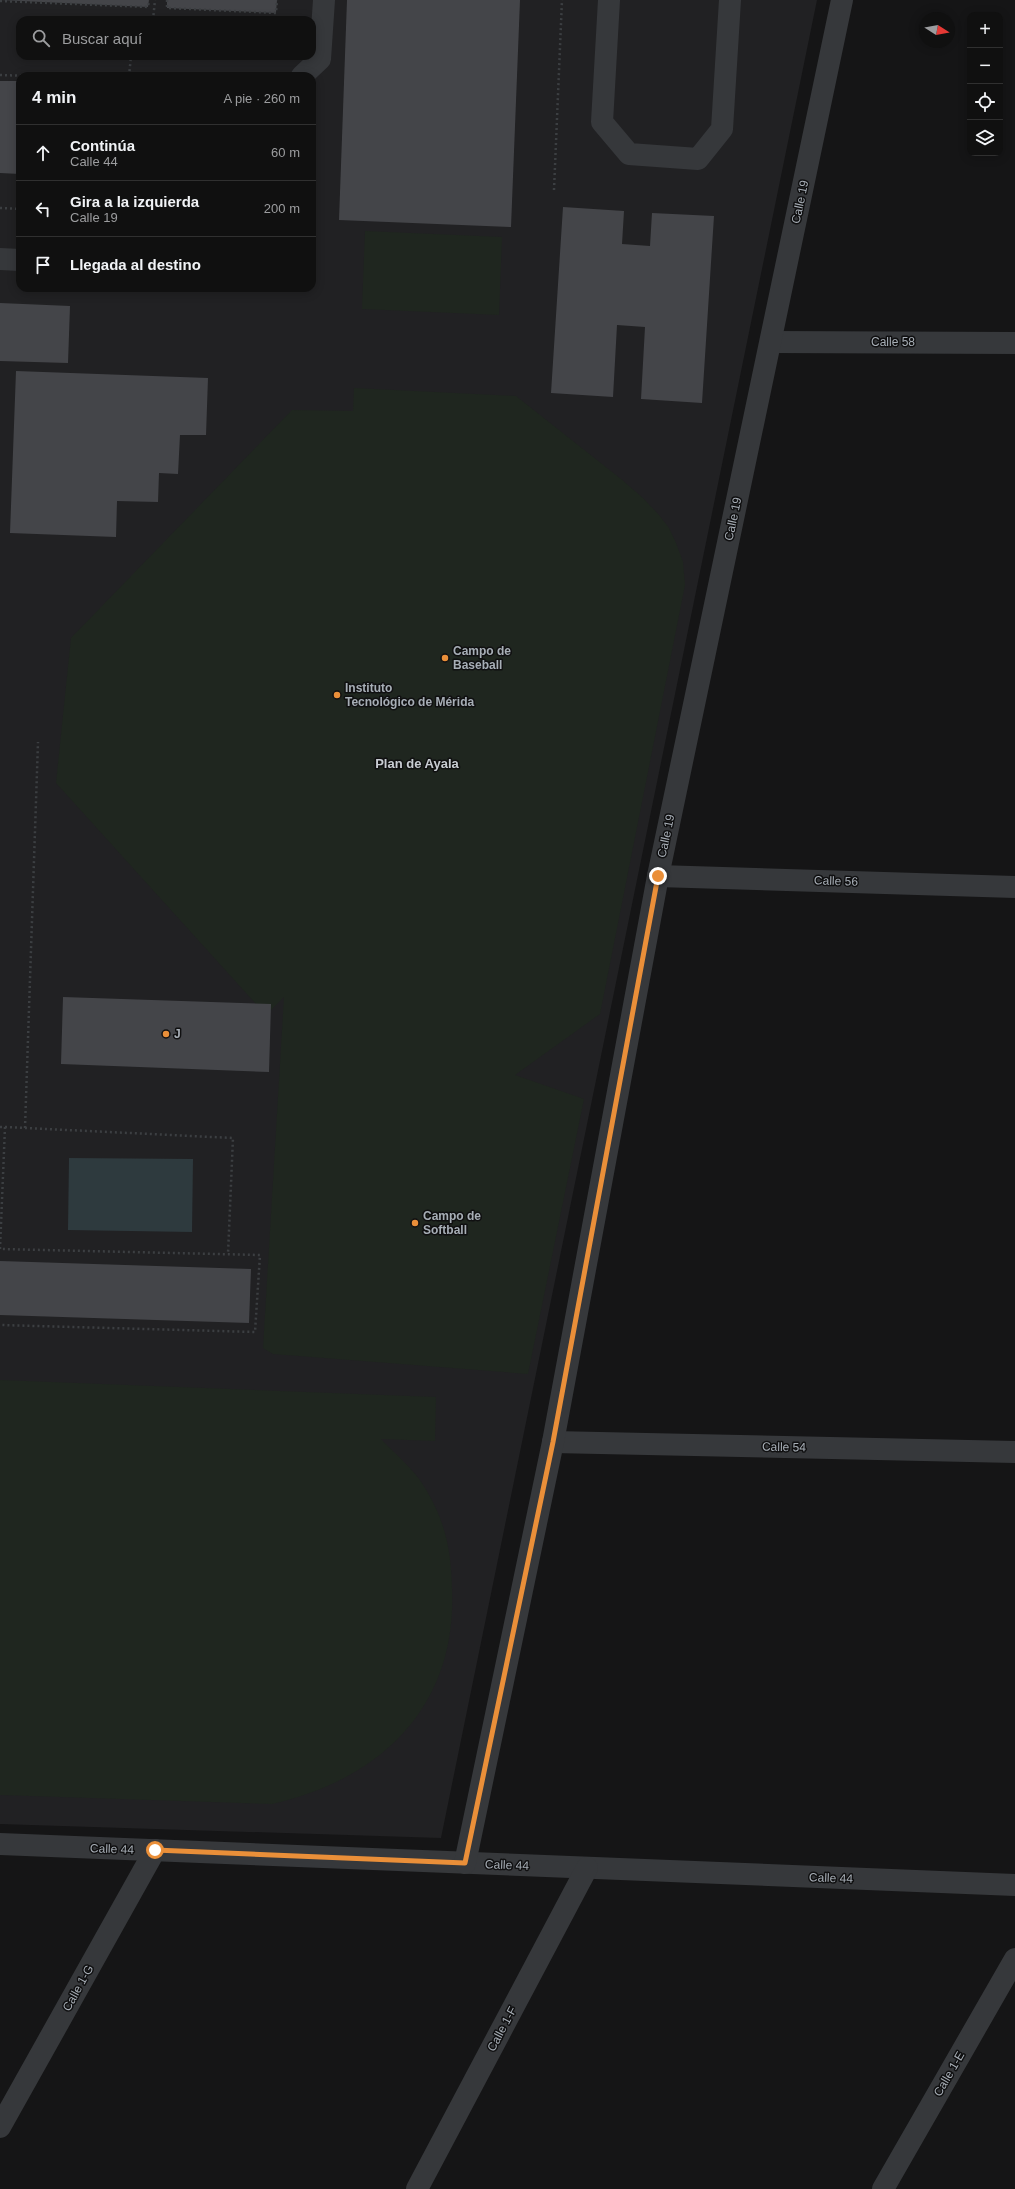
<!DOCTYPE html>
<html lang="es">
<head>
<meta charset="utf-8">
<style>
	:root { --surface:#101010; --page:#191919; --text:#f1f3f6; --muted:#9c9d9f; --line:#303030 }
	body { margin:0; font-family:Helvetica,sans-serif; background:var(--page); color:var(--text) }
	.controls { position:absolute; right:12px; top:12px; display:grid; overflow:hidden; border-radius:8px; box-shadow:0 2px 10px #0003 }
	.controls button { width:36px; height:36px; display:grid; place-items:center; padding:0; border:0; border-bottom:1px solid var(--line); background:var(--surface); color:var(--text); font:20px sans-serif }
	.compass { position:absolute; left:919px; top:12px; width:36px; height:36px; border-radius:50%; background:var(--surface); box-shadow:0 2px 10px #0003; rotate:101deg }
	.stop { position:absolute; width:12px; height:12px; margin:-9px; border:3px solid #ea8f39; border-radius:50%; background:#fff }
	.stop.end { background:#ea8f39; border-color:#fff; box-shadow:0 1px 4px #0008 }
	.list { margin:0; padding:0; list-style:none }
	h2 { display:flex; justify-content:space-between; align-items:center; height:52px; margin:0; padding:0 16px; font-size:17px }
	h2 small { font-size:13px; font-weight:400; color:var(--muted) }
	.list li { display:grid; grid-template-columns:26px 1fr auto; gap:12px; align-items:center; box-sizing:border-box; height:56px; padding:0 16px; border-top:1px solid var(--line) }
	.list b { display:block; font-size:15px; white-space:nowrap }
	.list p { margin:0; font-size:13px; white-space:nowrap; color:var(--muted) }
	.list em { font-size:13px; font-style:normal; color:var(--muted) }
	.icon { flex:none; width:22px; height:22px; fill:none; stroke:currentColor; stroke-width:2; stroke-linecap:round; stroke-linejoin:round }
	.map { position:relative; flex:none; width:1015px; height:2189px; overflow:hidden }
	.search { position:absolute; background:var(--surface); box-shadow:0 2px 10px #0003; left:16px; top:16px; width:300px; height:44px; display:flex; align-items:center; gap:10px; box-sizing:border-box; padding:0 14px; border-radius:12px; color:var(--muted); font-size:15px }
	.panel { position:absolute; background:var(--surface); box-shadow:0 2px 10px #0003; left:16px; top:72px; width:300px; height:220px; border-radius:12px }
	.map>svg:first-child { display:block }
</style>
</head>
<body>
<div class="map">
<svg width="1015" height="2189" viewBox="0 0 1015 2189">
	<rect width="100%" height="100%" fill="#151516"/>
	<path fill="#212123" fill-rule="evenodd" d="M0 0H817L441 1838 0 1824ZM20 20H312V56H20ZM20 76H312V288H20Z"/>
	<g fill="#1f261f">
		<polygon points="365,231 502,237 499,315 362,309"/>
		<polygon points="354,388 516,396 621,479 643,498 659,515 669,528 676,543 683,562 685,585 600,1014 515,1075 584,1099 528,1374 273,1354 263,1348 284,997 266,1015 56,783 71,638 292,410 353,411"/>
		<path d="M0 1380 436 1397 435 1441 381 1439C396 1455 414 1469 425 1488 446 1522 451 1551 452 1589 457 1706 382 1779 272 1804L0 1795Z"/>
	</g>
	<polygon fill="#2e3a3e" points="69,1158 193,1159 192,1232 68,1230"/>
	<g fill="#444549">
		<polygon points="0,0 149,0 148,7"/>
		<polygon points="167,0 277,0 276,13 167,8"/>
		<polygon points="347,0 520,0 511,227 339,220"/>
		<polygon points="0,81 20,81 20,174 0,173"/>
		<polygon points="563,207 624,211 622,244 650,246 652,213 714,216 702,403 641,399 645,327 617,325 613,397 551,393"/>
		<polygon points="0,303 70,306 68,363 0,361"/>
		<polygon points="16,371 208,378 206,435 180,435 178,474 159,473 158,502 117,501 116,537 10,533"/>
		<polygon points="63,997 271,1004 269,1072 61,1064"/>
		<polygon points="0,1261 251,1269 249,1323 0,1315"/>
	</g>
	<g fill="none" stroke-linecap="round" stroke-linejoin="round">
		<g stroke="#3c3f42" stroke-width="2.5" stroke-dasharray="2 3" stroke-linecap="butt">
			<polyline points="167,0 167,8 276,13 277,0"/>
			<polyline points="0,1 148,7 149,0"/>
			<polyline points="153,20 155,0"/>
			<polyline points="0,75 29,76"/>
			<polyline points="129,76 131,56"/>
			<polyline points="554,190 562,0"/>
			<polyline points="0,208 20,209"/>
			<polyline points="0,1127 5,1127 0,1249 260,1255 255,1332 0,1325"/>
			<polyline points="5,1127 233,1138 228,1254"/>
			<polyline points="25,1128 38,742"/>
		</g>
		<g stroke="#36383b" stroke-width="22">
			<polyline points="609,0 602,122 629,154 698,159 722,129 730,0"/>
			<polyline points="302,76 320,59 324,0"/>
			<polyline points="0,259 20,260"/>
			<polyline points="771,342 1015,343"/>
			<polyline points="658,876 1015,887"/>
			<polyline points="553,1442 1015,1452"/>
			<polyline points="0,1844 1015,1885"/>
			<polyline points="465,1863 553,1442 658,876 842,0"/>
			<polyline points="0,2127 155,1850"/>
			<polyline points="417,2189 587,1868"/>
			<polyline points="883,2189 1015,1959"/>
		</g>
	</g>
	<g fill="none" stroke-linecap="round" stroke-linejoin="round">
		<polyline stroke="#ea8f39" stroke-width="5" points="155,1850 465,1863 553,1442 658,876"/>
	</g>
	<g fill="#ea8f39" stroke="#101011" stroke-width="1.5">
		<circle cx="445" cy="658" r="4"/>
		<circle cx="337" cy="695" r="4"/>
		<circle cx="166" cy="1034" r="4"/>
		<circle cx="415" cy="1223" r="4"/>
	</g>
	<g text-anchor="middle" stroke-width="3" stroke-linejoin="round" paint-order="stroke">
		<g font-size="12" fill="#a7aeb6" stroke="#101011">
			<text transform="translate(800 202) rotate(-78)" y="4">Calle 19</text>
			<text x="893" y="346">Calle 58</text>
			<text transform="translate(733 519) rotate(-78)" y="4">Calle 19</text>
			<text transform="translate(666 836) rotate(-78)" y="4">Calle 19</text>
			<text transform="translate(836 881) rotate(2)" y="4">Calle 56</text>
			<text transform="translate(784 1447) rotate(1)" y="4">Calle 54</text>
			<text transform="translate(112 1849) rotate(2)" y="4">Calle 44</text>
			<text transform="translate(507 1865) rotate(2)" y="4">Calle 44</text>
			<text transform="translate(831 1878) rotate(2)" y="4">Calle 44</text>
			<text transform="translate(78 1988) rotate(-61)" y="4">Calle 1-G</text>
			<text transform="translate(502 2029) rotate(-62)" y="4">Calle 1-F</text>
			<text transform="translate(949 2074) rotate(-60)" y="4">Calle 1-E</text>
		</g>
		<g font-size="12" font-weight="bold" fill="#a7aeb6" stroke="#101011" text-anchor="start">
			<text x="453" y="655">Campo de<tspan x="453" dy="14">Baseball</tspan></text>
			<text x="345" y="692">Instituto<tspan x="345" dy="14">Tecnológico de Mérida</tspan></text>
			<text x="174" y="1038">J</text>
			<text x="423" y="1220">Campo de<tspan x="423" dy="14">Softball</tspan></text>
		</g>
		<g font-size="13" font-weight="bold" fill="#c8ccd2" stroke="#101011">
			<text x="417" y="768">Plan de Ayala</text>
		</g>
	</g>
</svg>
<div class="controls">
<button>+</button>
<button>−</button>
<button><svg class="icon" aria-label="locate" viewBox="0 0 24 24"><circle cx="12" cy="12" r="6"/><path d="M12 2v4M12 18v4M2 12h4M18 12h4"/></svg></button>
<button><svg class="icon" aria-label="layers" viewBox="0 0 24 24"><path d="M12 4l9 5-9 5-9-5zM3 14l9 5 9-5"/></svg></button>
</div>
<svg class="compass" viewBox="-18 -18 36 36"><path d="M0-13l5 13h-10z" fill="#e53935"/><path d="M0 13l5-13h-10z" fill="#9c9d9f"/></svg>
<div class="stop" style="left:155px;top:1850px"></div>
<div class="stop end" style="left:658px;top:876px"></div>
<div class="search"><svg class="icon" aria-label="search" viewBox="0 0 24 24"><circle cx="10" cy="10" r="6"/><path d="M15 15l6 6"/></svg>Buscar aquí</div>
<section class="panel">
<h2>4 min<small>A pie · 260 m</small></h2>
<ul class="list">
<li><svg class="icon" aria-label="ahead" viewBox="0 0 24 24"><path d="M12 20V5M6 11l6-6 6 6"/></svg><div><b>Continúa</b><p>Calle 44</p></div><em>60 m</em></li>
<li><svg class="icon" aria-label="left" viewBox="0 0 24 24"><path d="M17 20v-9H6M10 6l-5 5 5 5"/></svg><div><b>Gira a la izquierda</b><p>Calle 19</p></div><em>200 m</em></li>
<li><svg class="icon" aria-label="arrive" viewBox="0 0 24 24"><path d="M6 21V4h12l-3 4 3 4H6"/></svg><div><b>Llegada al destino</b></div></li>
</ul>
</section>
</div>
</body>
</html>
